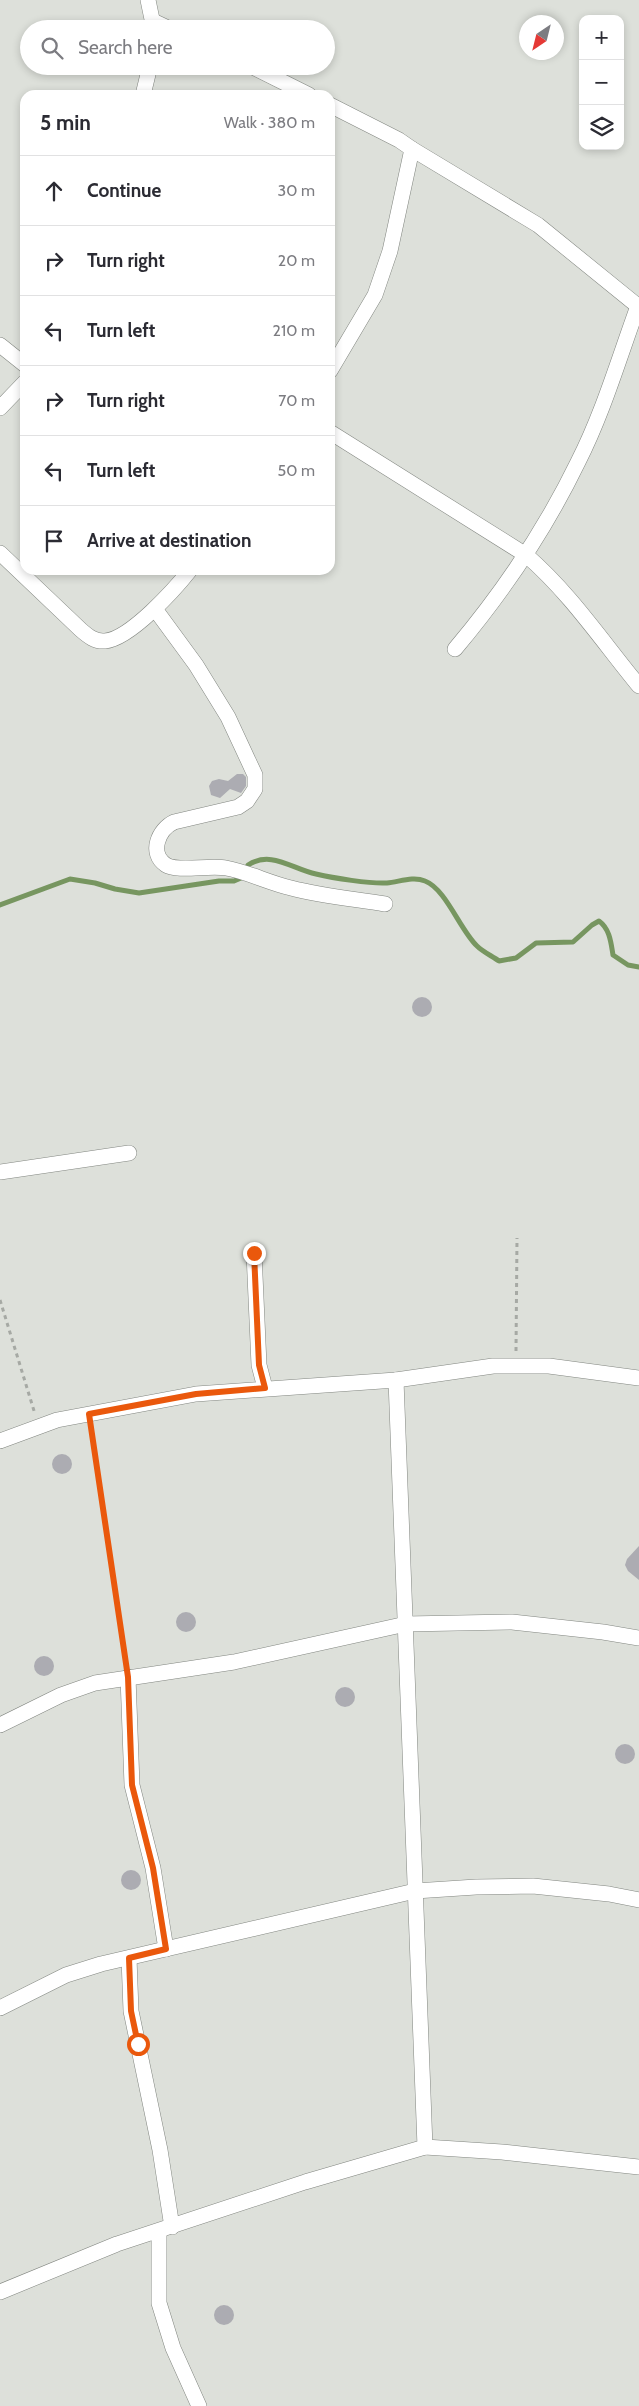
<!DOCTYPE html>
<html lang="en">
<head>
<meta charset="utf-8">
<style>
	:root { --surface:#fff; --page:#f7f7f7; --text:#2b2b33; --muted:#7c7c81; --line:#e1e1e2 }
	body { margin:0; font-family:Cabin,sans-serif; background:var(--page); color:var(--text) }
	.controls { position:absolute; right:15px; top:15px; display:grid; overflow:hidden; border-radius:10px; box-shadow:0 2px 8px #0003 }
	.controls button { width:45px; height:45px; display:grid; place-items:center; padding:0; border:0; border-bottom:1px solid var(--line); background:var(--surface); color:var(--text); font:25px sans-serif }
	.compass { position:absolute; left:519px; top:15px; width:45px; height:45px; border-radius:50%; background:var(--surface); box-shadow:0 2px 8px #0003; rotate:215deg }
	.stop { position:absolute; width:15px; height:15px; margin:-11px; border:4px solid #ea580c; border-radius:50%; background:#fff }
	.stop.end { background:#ea580c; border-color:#fff; box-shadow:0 1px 5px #0008 }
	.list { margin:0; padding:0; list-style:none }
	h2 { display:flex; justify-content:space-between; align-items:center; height:65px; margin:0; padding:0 20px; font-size:21px }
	h2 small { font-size:16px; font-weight:400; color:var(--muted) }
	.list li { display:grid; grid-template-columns:32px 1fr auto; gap:15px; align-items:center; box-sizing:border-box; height:70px; padding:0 20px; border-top:1px solid var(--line) }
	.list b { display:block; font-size:19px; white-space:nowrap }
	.list em { font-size:16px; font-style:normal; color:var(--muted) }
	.icon { flex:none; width:28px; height:28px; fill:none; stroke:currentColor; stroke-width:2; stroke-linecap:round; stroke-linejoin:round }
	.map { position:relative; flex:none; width:639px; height:2406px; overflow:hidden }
	.search { position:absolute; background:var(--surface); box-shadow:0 2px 8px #0003; left:20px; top:20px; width:315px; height:55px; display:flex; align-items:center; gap:12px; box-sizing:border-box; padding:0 18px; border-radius:28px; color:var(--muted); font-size:19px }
	.panel { position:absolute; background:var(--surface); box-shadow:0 2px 8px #0003; left:20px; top:90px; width:315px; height:485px; border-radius:15px }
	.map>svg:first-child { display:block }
</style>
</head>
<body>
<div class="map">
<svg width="639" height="2406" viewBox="0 0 639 2406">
	<rect width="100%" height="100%" fill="#dde0da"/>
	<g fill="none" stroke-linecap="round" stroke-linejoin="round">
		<g stroke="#779660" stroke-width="5">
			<path d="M248 865C271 850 292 869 316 874 333 878 370 884 387 883 399 882 413 876 425 881 446 889 460 930 477 946 483 952 492 956 499 961L516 958 536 943 573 942 592 925 599 921C610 929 611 943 613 955L628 965 639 967"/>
			<polyline points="0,905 70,879 95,883 115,889 139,893 219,881 234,881 241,878"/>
		</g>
	</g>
	<g fill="#acacb2">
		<polygon points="237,774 243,774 246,777 246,786 241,793 230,789 220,798 211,795 209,786 212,781 219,779 228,781"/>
		<circle cx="422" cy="1007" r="10"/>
		<circle cx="62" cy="1464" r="10"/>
		<polygon points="639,1546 639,1580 628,1571 625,1565 627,1559"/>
		<circle cx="186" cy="1622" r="10"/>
		<circle cx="44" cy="1666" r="10"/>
		<circle cx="345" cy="1697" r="10"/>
		<circle cx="625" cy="1754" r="10"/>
		<circle cx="131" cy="1880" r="10"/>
		<circle cx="224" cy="2315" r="10"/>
	</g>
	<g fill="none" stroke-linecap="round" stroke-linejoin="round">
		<g stroke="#828680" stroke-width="16">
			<g id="street">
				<polyline points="148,0 154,29"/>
				<polyline points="153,21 170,29"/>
				<polyline points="251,66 309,95"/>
				<polyline points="143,95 150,66"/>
				<polyline points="330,105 399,140 412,149 390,251 375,295 330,371"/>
				<polyline points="412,149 538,225 639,307"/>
				<polyline points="0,345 25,365"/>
				<polyline points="0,408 25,382"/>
				<path d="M330 432 526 555C570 593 602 641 639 686"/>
				<path d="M0 553 81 630C88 636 95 642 105 641 130 639 175 589 190 570"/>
				<path d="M155 609 196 665 228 717 255 775V789L247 801 238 807 174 822C159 829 148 853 166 865 177 872 210 865 226 868 248 872 269 883 291 888 322 896 354 899 385 904"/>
				<path d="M455 649C503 592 545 530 578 462 603 413 619 358 638 306"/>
				<polyline points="0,1172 129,1153"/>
				<polyline points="254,1253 259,1365 265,1388"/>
				<polyline points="396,1380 493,1366 549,1366 639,1378"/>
				<polyline points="0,1441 57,1420 196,1394 396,1380 425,2147 305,2182 117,2244 0,2292"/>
				<polyline points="128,1677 132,1785 153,1868 166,1949"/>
				<polyline points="0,1725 61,1695 95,1683 234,1662 406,1624 512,1622 603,1632 639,1638"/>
				<polyline points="129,1958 131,2011 160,2150 172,2227"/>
				<polyline points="0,2008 66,1975 101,1964 415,1891 476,1887 533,1886 609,1894 639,1900"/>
				<polyline points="425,2147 502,2152 639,2167"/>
				<polyline points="159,2231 159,2303 173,2348 199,2406"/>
			</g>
		</g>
		<g stroke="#a6a9a4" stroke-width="3" stroke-dasharray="4 4" stroke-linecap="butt">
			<polyline points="0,1300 35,1414"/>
			<polyline points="516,1351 517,1238"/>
			<polyline points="91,1428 126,1664"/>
		</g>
		<use href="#street" stroke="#fff" stroke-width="15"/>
	</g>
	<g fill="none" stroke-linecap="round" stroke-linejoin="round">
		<polyline stroke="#ea580c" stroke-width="6" points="138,2044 131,2011 129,1958 166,1949 153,1868 132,1785 128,1677 89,1414 196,1394 265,1388 259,1365 254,1253"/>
	</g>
</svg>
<div class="controls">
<button>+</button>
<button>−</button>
<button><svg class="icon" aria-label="layers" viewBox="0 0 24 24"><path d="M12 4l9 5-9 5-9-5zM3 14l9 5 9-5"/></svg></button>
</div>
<svg class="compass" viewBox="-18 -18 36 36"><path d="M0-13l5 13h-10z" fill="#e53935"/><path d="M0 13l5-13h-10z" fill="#7c7c81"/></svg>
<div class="stop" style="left:138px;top:2044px"></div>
<div class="stop end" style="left:254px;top:1253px"></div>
<div class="search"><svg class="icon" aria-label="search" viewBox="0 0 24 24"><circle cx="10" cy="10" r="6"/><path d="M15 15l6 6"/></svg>Search here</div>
<section class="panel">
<h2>5 min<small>Walk · 380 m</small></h2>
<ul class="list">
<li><svg class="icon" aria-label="ahead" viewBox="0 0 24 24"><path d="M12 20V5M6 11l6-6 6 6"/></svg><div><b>Continue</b></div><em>30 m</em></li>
<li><svg class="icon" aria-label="right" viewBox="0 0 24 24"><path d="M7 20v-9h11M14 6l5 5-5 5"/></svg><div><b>Turn right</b></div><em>20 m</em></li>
<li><svg class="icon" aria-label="left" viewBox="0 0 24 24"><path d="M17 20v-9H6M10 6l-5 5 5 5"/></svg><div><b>Turn left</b></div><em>210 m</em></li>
<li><svg class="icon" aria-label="right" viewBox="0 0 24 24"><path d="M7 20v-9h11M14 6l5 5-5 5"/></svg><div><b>Turn right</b></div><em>70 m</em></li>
<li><svg class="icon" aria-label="left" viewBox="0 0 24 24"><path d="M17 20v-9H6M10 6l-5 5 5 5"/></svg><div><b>Turn left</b></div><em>50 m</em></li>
<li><svg class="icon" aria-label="arrive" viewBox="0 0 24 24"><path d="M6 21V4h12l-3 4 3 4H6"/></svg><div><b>Arrive at destination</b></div></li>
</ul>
</section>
</div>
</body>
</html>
